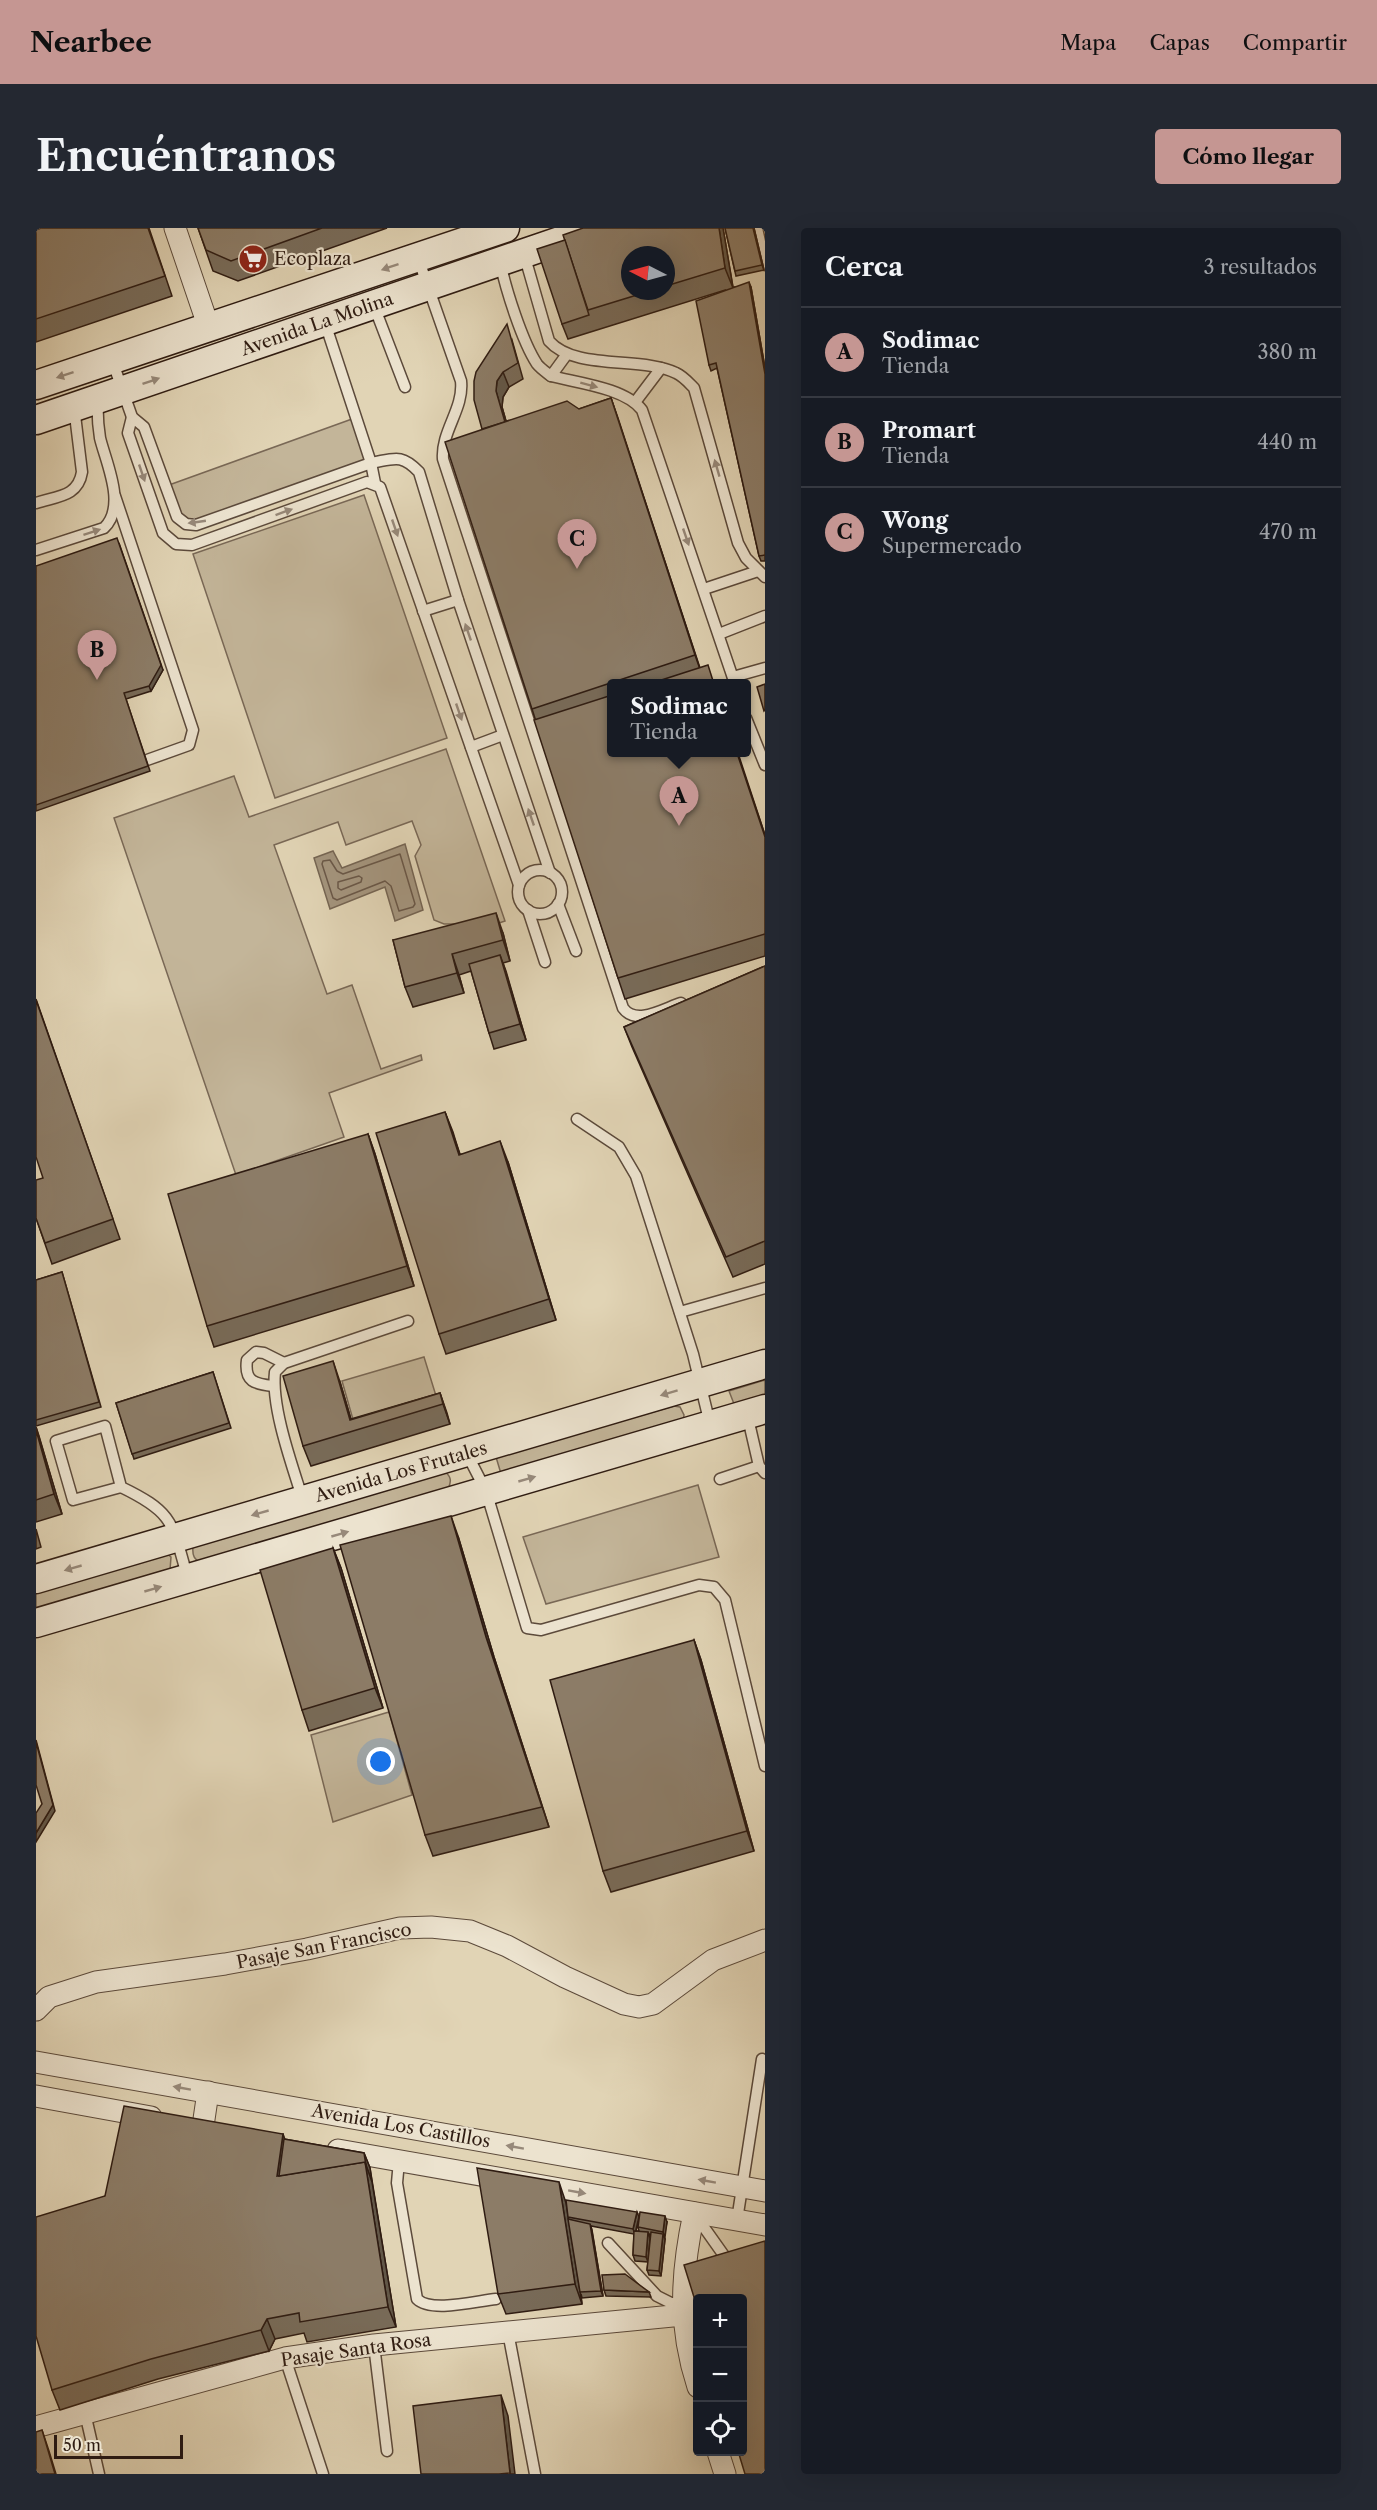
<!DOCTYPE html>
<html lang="es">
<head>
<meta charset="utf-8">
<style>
	:root { --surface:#171b24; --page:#242831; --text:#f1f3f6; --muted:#9ea1a6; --line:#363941; --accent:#c59692 }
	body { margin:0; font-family:"Libre Caslon Text",serif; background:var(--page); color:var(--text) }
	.controls { position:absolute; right:18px; bottom:18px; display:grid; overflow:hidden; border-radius:6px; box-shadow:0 6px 24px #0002 }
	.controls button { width:54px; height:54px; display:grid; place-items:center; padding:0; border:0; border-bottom:2px solid var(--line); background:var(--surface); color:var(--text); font:30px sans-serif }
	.compass { position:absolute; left:585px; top:18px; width:54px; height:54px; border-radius:50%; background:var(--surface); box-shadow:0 6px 24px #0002; rotate:276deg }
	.scale { position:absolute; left:18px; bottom:15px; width:129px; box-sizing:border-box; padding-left:6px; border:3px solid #2f1c12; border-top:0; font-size:16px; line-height:21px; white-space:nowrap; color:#2f1c12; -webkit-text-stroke:4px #ece3cf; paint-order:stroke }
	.you { position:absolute; left:345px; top:1534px; width:21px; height:21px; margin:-15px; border:4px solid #fff; border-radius:50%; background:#1a73e8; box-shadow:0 0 0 9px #1a73e833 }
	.badge { display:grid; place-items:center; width:39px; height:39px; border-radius:50%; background:var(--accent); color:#111; font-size:20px; font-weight:700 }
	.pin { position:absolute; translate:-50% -50px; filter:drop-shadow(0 2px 3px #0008) }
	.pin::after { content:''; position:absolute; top:32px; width:21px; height:18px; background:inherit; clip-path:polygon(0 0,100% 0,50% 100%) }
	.popup { position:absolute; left:571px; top:451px; width:144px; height:78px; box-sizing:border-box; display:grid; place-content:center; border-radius:6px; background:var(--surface); filter:drop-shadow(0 2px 4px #0005); font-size:20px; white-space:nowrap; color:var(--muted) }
	.popup b { font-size:22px; color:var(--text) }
	.popup::after { content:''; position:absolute; left:50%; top:100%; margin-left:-12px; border:12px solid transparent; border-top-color:var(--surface) }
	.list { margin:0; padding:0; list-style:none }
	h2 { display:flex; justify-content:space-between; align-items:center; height:78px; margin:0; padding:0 24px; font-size:26px }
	h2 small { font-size:20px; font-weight:400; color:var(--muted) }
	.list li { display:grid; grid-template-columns:39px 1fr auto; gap:18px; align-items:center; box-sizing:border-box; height:90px; padding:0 24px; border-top:2px solid var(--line) }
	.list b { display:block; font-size:22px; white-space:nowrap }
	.list p { margin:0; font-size:20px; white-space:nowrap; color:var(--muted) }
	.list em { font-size:20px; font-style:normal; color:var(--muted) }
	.icon { flex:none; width:33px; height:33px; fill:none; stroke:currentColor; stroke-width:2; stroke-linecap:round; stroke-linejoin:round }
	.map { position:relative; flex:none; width:729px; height:2246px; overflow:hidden; border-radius:6px }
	header { display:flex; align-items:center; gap:36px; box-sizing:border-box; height:84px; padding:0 30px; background:var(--accent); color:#111 }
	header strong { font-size:28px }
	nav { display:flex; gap:33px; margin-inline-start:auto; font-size:21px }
	.intro { display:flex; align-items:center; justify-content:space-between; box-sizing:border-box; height:144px; padding:0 36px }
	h1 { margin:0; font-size:42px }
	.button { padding:15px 27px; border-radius:6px; background:var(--accent); color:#111; font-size:21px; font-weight:700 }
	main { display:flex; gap:36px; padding:0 36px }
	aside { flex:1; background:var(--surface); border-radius:6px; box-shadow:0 6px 24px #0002 }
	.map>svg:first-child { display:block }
</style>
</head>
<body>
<header>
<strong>Nearbee</strong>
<nav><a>Mapa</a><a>Capas</a><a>Compartir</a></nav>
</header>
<div class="intro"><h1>Encuéntranos</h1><a class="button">Cómo llegar</a></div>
<main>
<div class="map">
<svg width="729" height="2246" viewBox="0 0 729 2246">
	<rect width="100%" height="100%" fill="#e1d4b5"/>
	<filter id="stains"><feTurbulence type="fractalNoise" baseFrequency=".00333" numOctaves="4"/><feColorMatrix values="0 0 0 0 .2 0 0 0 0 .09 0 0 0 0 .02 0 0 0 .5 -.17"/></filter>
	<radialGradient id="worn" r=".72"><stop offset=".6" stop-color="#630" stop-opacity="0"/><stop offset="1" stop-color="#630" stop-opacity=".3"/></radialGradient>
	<g fill="#c3b599" stroke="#796856" stroke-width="1.5">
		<polygon points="316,191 335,238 158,297 144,289 133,257"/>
		<polygon points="328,267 411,510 239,570 157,326"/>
		<polygon points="410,521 469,693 424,708 420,696 408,696 398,692 379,628 385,617 376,593 310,617 302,594 238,617 291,766 316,757 345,841 385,827 386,832 293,865 308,909 200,947 78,590 198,548 213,589"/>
		<polygon points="388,1129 405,1184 322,1209 306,1153"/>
		<polygon points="729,1152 729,1172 700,1181 693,1163"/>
		<polygon points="638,1178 644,1179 648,1187 647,1194 466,1249 460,1229"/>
		<path d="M408 1243C415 1248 416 1253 412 1261L166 1336C158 1331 156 1328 157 1318Z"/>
		<polygon points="662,1257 683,1329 510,1376 487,1309"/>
		<polygon points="130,1325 135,1329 134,1342 0,1384 0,1358"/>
		<polygon points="353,1484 376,1567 297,1594 275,1507"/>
	</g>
	<polygon fill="#a4957e" stroke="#756553" stroke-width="1.5" points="369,616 387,682 359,693 349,659 294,681 278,630 297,623 306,640"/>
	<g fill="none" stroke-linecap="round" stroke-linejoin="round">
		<g stroke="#6a5848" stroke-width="1.5">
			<polygon points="364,626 379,676 377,679 363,683 355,658 349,653 301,672 297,670 286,636 287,633 294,632 301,643 307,646"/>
			<polygon points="323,648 326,650 325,654 305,662 302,660 302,654"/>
		</g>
		<g stroke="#5c4a3b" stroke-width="13">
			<g id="service">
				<polyline points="721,0 729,37"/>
				<path d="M488 26 513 113C539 143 606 128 640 145 647 148 653 155 658 160L702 315 710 330 729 349"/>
				<path d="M382 30 425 153C428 181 405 203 407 231L587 780C600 798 627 781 645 775"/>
				<path d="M464 34C470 62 486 113 501 136 505 141 510 144 515 148 542 155 589 160 606 182L699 456"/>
				<polyline points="338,78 369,159"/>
				<polyline points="289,95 335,235 339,255"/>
				<path d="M76 132 96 189 108 199 141 289 150 296 160 297 335 235C358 231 365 225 383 244L422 372 514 645"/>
				<polyline points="515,148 531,126"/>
				<polyline points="600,173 625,140"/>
				<polyline points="96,189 92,205 127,305 140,316 156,317 331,254 344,259 483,657"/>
				<polyline points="79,268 157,502 153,517 111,532"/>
				<path d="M0 275C21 268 42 269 46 244L38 179"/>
				<path d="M0 322 68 300C91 278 70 235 64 210 62 197 61 185 62 172"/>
				<polyline points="668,361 722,343"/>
				<polyline points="387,383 422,372"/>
				<polyline points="683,406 729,388"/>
				<polyline points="697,449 729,440"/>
				<polyline points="710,490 729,537"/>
				<polyline points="435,519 467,507"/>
				<circle cx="504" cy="664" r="22"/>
				<polyline points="522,676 540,723"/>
				<polyline points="492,682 509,734"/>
				<polyline points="541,891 583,919 600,948 657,1126 674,1196"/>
				<polyline points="644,1084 729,1060"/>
				<path d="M237 1158C219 1156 208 1154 211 1132L220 1124 228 1125 248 1135"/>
				<polyline points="711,1186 723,1238 729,1245"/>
				<polyline points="431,1226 450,1263 491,1400 505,1402 663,1357 678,1359 689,1372 729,1538"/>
				<polyline points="684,1251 723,1238"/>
				<path d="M85 1259 69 1198 20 1213 37 1272 85 1259C139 1285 136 1295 152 1351"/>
				<path d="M267 1272C256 1237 235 1179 239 1144L248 1135 372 1093"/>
				<path d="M363 1933 361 1955 381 2071C395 2085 440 2073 460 2071"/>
				<polyline points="660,1988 694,2036"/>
				<polyline points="701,1992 726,1831"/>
				<polyline points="572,2015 621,2068 635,2075 646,2075"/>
				<polyline points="472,2104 499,2246"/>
				<polyline points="338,2117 351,2223"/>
				<polyline points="249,2130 287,2246"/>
				<polyline points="49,2185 63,2246"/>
			</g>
		</g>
		<g stroke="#5c4a3b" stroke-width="23">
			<g id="minor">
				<polyline points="139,0 173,100"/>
				<polyline points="0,1782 13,1769 60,1754 189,1736 271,1721 364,1700 395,1699 434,1703 471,1718 529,1749 588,1776 603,1779 617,1776 677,1732 729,1712"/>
				<polyline points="0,1834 729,1963"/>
				<polyline points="0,1868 115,1889"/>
				<polyline points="167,1898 172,1864"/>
				<polyline points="302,1922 729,1997"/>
				<path d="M658 1985C645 2046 642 2098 662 2159"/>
				<polyline points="0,2199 249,2130 338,2117 647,2087"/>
				<polyline points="682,2224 689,2246"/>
			</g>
		</g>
		<g stroke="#2f1c12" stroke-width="31">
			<g id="secondary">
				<polyline points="0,157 469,0"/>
				<polyline points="0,192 562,0"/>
				<polyline points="0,1351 729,1136"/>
				<polyline points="0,1395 729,1181"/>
			</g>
		</g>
		<use href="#service" stroke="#ece3cf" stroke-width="10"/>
		<use href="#minor" stroke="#ece3cf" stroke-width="21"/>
		<use href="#secondary" stroke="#ece3cf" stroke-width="28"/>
	</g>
	<g fill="#786b59" stroke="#2f1c12" stroke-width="1.5" fill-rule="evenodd">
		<polygon points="0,0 113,0 136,68 0,114"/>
		<polygon points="162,0 351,0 202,53 177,43"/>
		<path d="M547 0H687L697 59H715L729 140V333H725L723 328 681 140 675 143 673 137 689 62 532 111 526 96 529 12ZM630 27V63H594Z"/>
		<polygon points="689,0 718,0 728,42 700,48"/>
		<polygon points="476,112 487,151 473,159 467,169 466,179 470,193 543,181 575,170 664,440 679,456 576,456 576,525 702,525 729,607 729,728 589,771 582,750 496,481 446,201"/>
		<polygon points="0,338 127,442 115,463 90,471 114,543 0,583"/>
		<polygon points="467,705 474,733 467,735 490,812 458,821 453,805 435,743 423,747 428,765 377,779 369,759 357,712"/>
		<polygon points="729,738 729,1036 697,1049 596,819 588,799"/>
		<polygon points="0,771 84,1011 16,1036 0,990 7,950"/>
		<polygon points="409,884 424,926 472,934 520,1092 410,1126 403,1106"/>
		<polygon points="332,906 339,926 378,1058 178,1119 171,1098"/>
		<polygon points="26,1044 65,1179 0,1198 0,1052"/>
		<polygon points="177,1144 195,1200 98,1231 80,1175"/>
		<polygon points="304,1154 315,1191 404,1165 414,1196 275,1238 267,1218"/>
		<polygon points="0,1199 26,1286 0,1294"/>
		<polygon points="0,1301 5,1319 0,1321"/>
		<polygon points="422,1308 458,1429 513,1599 397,1628 389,1607"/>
		<polygon points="297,1320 305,1340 347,1480 273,1503 266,1482"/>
		<polygon points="658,1412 665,1432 718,1623 575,1664 567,1643"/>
		<polygon points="247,1906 248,1911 328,1925 334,1940 360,2099 271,2114 268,2105 239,2111 233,2123 122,2151 24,2182 16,2162 69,1968"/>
		<path d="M530 1975 532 1988 603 1989 600 2003H603L602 1999 631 1994 628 2009 629 2011 625 2048 613 2047 611 2042 612 2034 599 2033 597 2027 598 2006 555 1998 567 2068 546 2070 545 2066 546 2076 470 2086 462 2066ZM613 2006 615 2007 613 2023Z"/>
		<polygon points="568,2062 613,2064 615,2069 570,2068"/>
	</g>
	<g fill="#625748" stroke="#2f1c12" stroke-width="1.5">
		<polygon points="683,0 687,0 697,60 689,40"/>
		<polygon points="717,0 718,0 728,42 726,37"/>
		<polygon points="713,54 715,59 729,140 729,146"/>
		<polygon points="467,144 473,159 467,169 466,179 476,214 470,198 460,163 461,153"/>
		<polygon points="575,170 582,190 666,447 659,427"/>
		<polygon points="83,315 127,442 115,463 113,458"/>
		<polygon points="701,525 729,607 729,609"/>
		<polygon points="460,685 467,705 474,733 467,712"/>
		<polygon points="416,726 423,747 428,765 421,745"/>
		<polygon points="464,727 470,743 490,812 484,796"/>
		<polygon points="409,884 417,904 430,947 423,927"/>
		<polygon points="332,906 339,926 378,1058 371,1038"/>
		<polygon points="464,913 472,934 520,1092 513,1071"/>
		<polygon points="297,1133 304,1154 318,1202 314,1192"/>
		<polygon points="404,1165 411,1185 414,1196 407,1176"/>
		<polygon points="0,1199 3,1208 26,1286 18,1266 0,1202"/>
		<polygon points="415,1288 422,1308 458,1429 513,1599 450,1409"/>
		<polygon points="297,1320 305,1340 347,1480 339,1460"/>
		<polygon points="658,1412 665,1432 718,1623 711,1603"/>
		<polygon points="0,1512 19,1583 0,1614 0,1605 17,1577"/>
		<polygon points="247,1906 254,1926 250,1952 241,1948"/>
		<polygon points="328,1925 334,1940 336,1954 330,1938"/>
		<polygon points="329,1934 336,1954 360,2099 352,2079"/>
		<polygon points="523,1954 530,1975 546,2076 539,2056"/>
		<polygon points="601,1984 603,1989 599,2006 597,2001"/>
		<polygon points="629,1988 631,1994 629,2009 627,2004"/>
		<polygon points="554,1996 556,2002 567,2068 565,2063"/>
		<polygon points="612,2004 614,2010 612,2034 610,2029"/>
		<polygon points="627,2006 629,2011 625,2048 623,2043"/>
		<polygon points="231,2091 239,2111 233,2123 225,2102"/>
		<polygon points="465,2167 472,2188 479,2246 474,2246 474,2245"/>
		<polygon points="6,2202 13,2223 20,2246 19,2246"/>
	</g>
	<g fill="#8c7c67" stroke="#2f1c12" stroke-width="1.5">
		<polygon points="5,0 112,0 129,48 0,91 0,2"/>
		<polygon points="162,0 286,0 195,33 170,22"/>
		<polygon points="547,0 683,0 689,40 630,58 630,27 594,27 594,63 614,63 552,82 527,7"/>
		<polygon points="689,0 717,0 726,37 699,43"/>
		<polygon points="529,12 553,87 526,96 501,21"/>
		<polygon points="713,54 729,146 729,327 723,328 680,135 673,137 660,73"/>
		<polygon points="471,96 482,135 467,144 461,153 460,163 469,194 446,201 438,172 438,153 440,144"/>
		<polygon points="575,170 659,427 496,481 409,214 531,173 543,181"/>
		<polygon points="81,310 125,437 113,458 88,465 112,538 0,577 0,338"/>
		<polygon points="672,437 678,456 613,456"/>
		<polygon points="729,456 729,482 728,483 721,459"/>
		<polygon points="576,467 576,525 701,525 729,609 729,706 582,750 498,492"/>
		<polygon points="460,685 467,712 416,726 421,745 369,759 357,712"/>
		<polygon points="464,727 484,796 453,805 433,736"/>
		<polygon points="729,738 729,1013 690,1029 588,799"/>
		<polygon points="0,772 77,991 9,1015 0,990 0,952 7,950 0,929"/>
		<polygon points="409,884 423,927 464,913 513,1071 403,1106 340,905"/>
		<polygon points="332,906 371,1038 171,1098 132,966"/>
		<polygon points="26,1044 63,1174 0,1192 0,1052"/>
		<polygon points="297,1133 314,1192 404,1165 407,1176 267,1218 247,1148"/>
		<polygon points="177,1144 193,1195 96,1226 80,1175"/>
		<polygon points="0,1202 18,1266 0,1272"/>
		<polygon points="415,1288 450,1409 506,1579 389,1607 304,1317"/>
		<polygon points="297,1320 339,1460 266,1482 224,1342"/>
		<polygon points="658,1412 711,1603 567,1643 514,1452"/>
		<polygon points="0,1514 17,1577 0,1605 0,1585 6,1576 0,1557"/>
		<polygon points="88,1878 247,1906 241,1948 329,1934 352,2079 264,2094 263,2085 231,2091 225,2102 115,2131 16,2162 0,2108 0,1989 69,1968"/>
		<polygon points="248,1911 328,1925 330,1938 329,1934 243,1948"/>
		<polygon points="441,1940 523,1954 539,2056 462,2066"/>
		<polygon points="530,1972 601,1984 597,2001 532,1989"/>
		<polygon points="604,1984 629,1988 627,2004 602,1999"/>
		<polygon points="532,1991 554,1996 565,2063 544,2064"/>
		<polygon points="598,2003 612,2004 610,2029 597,2027"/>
		<polygon points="615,2004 627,2006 623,2043 611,2042"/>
		<polygon points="729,2013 729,2246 709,2246 702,2223 706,2223 706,2070 662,2070 662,2082 648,2037"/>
		<polygon points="589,2046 613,2064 568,2062 566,2047"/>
		<polygon points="465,2167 474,2245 463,2246 385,2246 377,2178"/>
		<polygon points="6,2202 19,2246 0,2246 0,2204"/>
	</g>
	<defs><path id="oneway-solid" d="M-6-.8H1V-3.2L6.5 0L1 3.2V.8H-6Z" transform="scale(1.5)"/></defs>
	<g fill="#97897a">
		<use href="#oneway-solid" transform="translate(354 39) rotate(161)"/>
		<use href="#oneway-solid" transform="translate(29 147) rotate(162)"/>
		<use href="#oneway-solid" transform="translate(115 153) rotate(-19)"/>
		<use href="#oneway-solid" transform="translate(553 157) rotate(15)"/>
		<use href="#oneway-solid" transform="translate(681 240) rotate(-106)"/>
		<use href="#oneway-solid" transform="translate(106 245) rotate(71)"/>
		<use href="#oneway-solid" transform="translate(248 284) rotate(-20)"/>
		<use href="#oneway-solid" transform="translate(161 294) rotate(172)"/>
		<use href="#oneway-solid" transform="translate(359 300) rotate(71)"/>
		<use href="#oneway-solid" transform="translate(56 304) rotate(-18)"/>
		<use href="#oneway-solid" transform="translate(650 309) rotate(71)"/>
		<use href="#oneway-solid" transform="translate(432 404) rotate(-109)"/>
		<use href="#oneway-solid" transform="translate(423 484) rotate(71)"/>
		<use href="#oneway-solid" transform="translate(495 589) rotate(-109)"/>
		<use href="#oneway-solid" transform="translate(633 1165) rotate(163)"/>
		<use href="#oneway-solid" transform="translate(491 1251) rotate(-16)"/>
		<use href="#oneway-solid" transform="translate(224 1285) rotate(164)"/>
		<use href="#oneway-solid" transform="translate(304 1306) rotate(-16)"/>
		<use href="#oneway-solid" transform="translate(37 1340) rotate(164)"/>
		<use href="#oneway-solid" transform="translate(117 1361) rotate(-16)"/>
		<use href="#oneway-solid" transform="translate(146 1860) rotate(-170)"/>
		<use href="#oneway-solid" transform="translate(479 1919) rotate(-170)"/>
		<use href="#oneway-solid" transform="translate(671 1953) rotate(-170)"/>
		<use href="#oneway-solid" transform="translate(541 1964) rotate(10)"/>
	</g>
	<defs>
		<g id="supermarket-disc" transform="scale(1.5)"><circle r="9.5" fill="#8f2418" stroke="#ece3cf"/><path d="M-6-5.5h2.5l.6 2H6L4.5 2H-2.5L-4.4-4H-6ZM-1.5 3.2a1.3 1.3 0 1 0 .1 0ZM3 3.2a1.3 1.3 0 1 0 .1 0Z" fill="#fff"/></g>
	</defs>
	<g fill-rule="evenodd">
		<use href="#supermarket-disc" x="217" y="31"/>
	</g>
	<g text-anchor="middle" stroke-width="4.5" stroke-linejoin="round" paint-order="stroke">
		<g font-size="18" fill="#2f1c12" stroke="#ece3cf" text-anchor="start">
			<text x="238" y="37">Ecoplaza</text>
		</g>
		<g font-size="18" fill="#2f1c12" stroke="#ece3cf">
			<text transform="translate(281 96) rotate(-19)" y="6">Avenida La Molina</text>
			<text transform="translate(365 1244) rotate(-16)" y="6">Avenida Los Frutales</text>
			<text transform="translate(288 1718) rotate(-11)" y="6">Pasaje San Francisco</text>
			<text transform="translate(365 1898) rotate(10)" y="6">Avenida Los Castillos</text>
			<text transform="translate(320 2122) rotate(-8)" y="6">Pasaje Santa Rosa</text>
		</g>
	</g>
	<rect width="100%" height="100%" filter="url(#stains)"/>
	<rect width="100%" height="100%" fill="url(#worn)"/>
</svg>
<div class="controls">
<button>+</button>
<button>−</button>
<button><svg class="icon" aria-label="locate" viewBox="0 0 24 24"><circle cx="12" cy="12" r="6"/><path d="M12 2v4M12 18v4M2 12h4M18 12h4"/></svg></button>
</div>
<svg class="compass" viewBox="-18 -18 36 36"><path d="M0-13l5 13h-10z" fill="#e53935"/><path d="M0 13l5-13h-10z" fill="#9ea1a6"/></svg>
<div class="scale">50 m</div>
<div class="you"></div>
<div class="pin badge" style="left:643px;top:598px">A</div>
<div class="popup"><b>Sodimac</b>Tienda</div>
<div class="pin badge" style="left:61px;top:452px">B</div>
<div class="pin badge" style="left:541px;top:341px">C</div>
</div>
<aside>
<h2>Cerca<small>3 resultados</small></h2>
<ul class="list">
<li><span class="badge">A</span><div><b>Sodimac</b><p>Tienda</p></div><em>380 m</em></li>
<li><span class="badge">B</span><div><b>Promart</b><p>Tienda</p></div><em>440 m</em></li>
<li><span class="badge">C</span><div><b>Wong</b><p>Supermercado</p></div><em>470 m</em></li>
</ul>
</aside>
</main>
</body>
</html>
